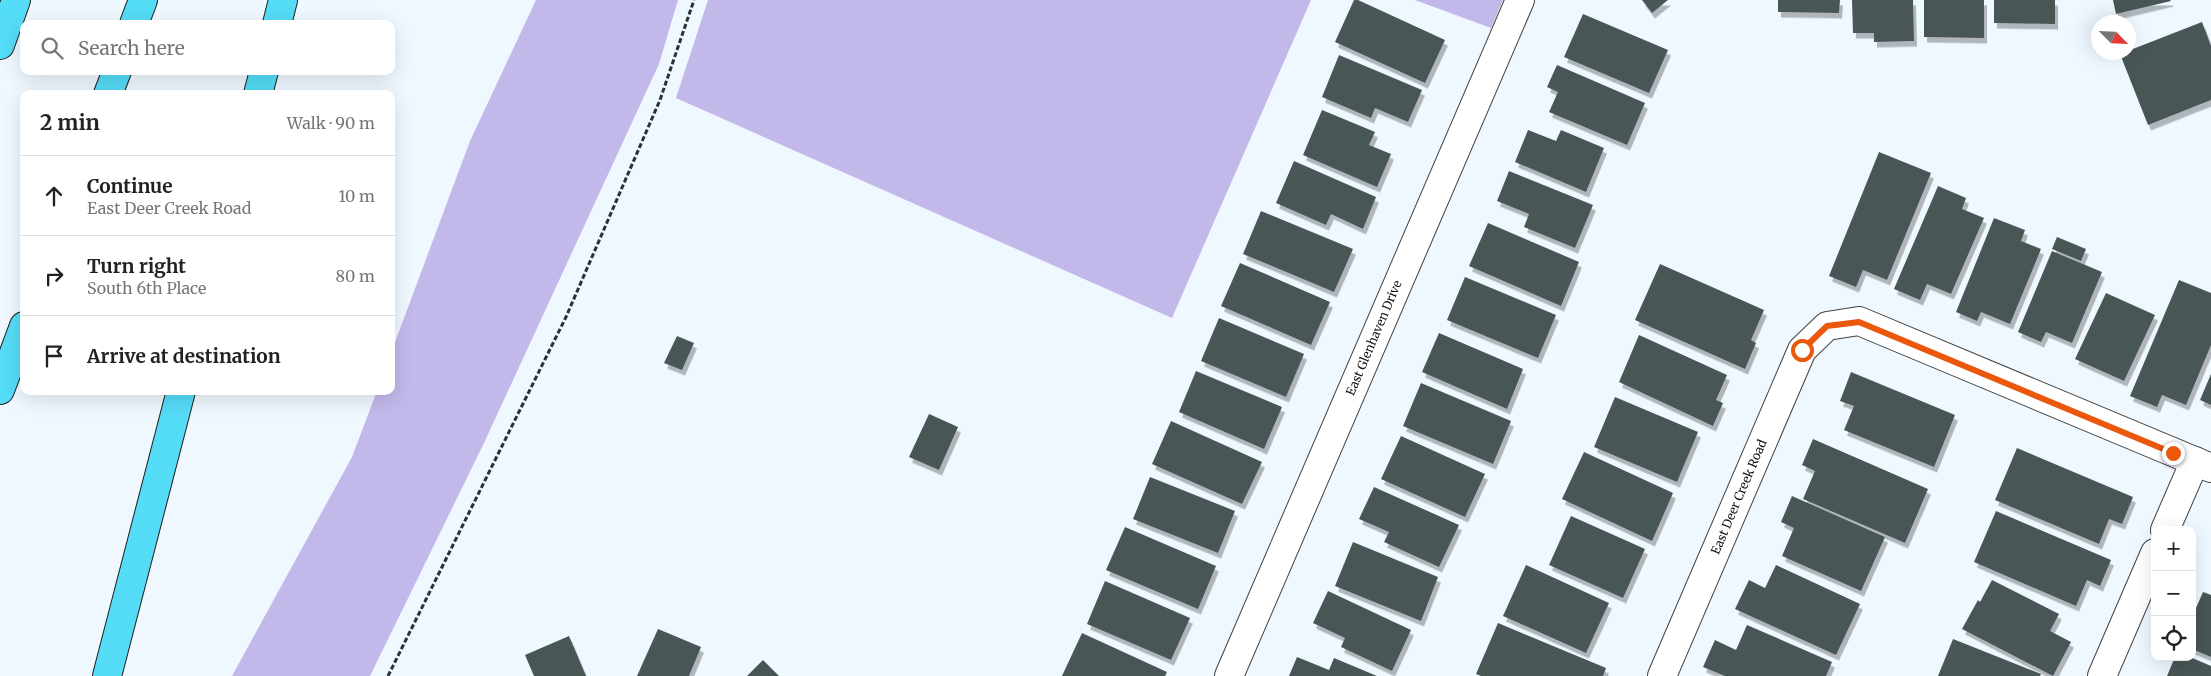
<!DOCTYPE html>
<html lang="en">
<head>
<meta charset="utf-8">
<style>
	:root { --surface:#fff; --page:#f2f2f2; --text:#222; --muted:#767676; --line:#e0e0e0 }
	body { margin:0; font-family:Merriweather,serif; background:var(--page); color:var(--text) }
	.controls { position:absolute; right:15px; bottom:15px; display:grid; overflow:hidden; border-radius:10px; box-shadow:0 5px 20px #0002 }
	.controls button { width:45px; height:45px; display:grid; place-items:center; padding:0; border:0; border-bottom:1px solid var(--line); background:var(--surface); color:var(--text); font:25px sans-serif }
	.compass { position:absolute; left:2091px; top:15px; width:45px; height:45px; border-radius:50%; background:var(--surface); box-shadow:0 5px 20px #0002; rotate:114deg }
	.stop { position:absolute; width:15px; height:15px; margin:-11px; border:4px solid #ea580c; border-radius:50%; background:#fff }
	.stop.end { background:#ea580c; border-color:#fff; box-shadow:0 1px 5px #0008 }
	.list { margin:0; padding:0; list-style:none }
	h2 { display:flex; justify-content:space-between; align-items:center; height:65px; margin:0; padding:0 20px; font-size:21px }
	h2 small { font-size:16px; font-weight:400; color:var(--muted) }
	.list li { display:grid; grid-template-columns:32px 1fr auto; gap:15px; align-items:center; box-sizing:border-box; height:80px; padding:0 20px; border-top:1px solid var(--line) }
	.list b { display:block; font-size:19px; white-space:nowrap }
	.list p { margin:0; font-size:16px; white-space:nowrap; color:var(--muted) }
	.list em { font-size:16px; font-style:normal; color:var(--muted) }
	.icon { flex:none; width:28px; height:28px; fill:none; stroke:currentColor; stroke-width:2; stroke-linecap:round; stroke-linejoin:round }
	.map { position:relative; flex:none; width:2211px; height:676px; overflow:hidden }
	.search { position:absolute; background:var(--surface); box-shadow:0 5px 20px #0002; left:20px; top:20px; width:375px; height:55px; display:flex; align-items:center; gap:12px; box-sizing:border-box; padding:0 18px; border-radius:10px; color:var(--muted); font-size:19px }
	.panel { position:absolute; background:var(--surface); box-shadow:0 5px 20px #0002; left:20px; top:90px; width:375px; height:305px; border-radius:10px }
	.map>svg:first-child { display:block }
</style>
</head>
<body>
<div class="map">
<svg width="2211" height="676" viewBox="0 0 2211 676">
	<defs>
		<filter id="shadow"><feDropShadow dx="3" dy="5.5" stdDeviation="0" flood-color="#0004"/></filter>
	</defs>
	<rect width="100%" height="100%" fill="#eff7ff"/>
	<g fill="#c2b8ea">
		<polygon points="536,0 678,0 659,64 483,445 370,676 232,676 352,457 377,391 391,391 391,353 470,141"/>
		<polygon points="708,0 1311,0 1172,318 676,98"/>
		<polygon points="1415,0 1503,0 1491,28"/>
	</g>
	<g fill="#4a5657" filter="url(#shadow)">
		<polygon points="1354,0 1358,0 1445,40 1425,83 1335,42"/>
		<polygon points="1642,0 1668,0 1652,13"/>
		<polygon points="1778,0 1840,0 1839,13 1778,12"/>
		<polygon points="1852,0 1913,0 1914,41 1874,42 1874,33 1853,33"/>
		<polygon points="1924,0 1984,0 1984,38 1924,37"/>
		<polygon points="1994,0 2055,0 2055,24 1994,23"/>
		<polygon points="2113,0 2170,0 2171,1 2116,14"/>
		<polygon points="1583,14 1668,50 1649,93 1564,57"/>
		<polygon points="2202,22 2211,46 2211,100 2148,125 2120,54"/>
		<polygon points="1339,55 1422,90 1408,122 1375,108 1371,118 1322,97"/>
		<polygon points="1557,65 1645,103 1627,145 1549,112 1558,92 1547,87"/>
		<polygon points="1322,110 1375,132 1369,145 1391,154 1377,187 1303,155"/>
		<polygon points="1528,130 1556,141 1561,130 1604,148 1586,192 1515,162"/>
		<polygon points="1879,152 1931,173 1887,280 1863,270 1856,287 1829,276"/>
		<polygon points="1294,161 1376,197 1363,229 1331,214 1326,225 1276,203"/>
		<polygon points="1509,171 1593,205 1575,248 1524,227 1529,214 1497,201"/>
		<polygon points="1938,186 1966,198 1962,209 1984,218 1951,294 1927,284 1920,300 1894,289"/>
		<polygon points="1261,211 1353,249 1334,292 1243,254"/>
		<polygon points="1994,218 2025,230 2021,241 2041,249 2010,324 1981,312 1977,321 1956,312"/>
		<polygon points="1488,223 1579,262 1561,306 1469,266"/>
		<polygon points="2057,237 2086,249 2081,261 2052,249"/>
		<polygon points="2052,251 2102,272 2072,343 2046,332 2041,342 2018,332"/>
		<polygon points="1240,263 1330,302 1311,345 1221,306"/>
		<polygon points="1660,264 1764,310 1751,340 1756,343 1745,369 1635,320"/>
		<polygon points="1465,277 1556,315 1538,358 1447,320"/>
		<polygon points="2179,280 2211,293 2211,345 2186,405 2162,395 2157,407 2130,396"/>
		<polygon points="2106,293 2155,315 2124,381 2075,359"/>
		<polygon points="1219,318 1304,354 1286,397 1201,361"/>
		<polygon points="1439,333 1523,369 1507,409 1422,372"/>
		<polygon points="1639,335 1727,375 1716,400 1723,403 1713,426 1619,382"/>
		<polygon points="677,336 694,343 682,370 664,363"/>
		<polygon points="1196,371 1282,407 1264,449 1179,412"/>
		<polygon points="1851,372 1955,415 1934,467 1844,430 1854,406 1840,401"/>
		<polygon points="2211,374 2211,405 2200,400"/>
		<polygon points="1421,383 1511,421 1493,464 1403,426"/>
		<polygon points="1615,397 1698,432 1677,482 1594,447"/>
		<polygon points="929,414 958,427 939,470 909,457"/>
		<polygon points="1171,421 1262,462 1242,504 1152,464"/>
		<polygon points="1401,436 1485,474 1465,517 1381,479"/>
		<polygon points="1813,439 1928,489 1905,543 1803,499 1815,471 1802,465"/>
		<polygon points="2017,448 2133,497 2122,524 2109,519 2099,544 1995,500"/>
		<polygon points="1584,452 1673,493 1652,541 1562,499"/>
		<polygon points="1150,477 1235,511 1218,553 1133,519"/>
		<polygon points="1374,487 1459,525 1439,567 1384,542 1389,532 1359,519"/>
		<polygon points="1792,496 1885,537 1861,591 1782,556 1794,528 1781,522"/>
		<polygon points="1996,511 2111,560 2100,586 2087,580 2076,606 1974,562"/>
		<polygon points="1571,516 1645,549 1623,598 1549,565"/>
		<polygon points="1125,527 1216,566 1198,609 1106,570"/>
		<polygon points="1353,542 1438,577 1421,621 1335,586"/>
		<polygon points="1526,565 1609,603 1586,653 1503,616"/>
		<polygon points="1776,565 1860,604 1836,655 1735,609 1749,580 1765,588"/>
		<polygon points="1992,580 2059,614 2050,631 2071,642 2053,676 1962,629 1978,600 1980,602"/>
		<polygon points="1105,581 1190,618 1171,660 1087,624"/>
		<polygon points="1328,591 1411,630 1392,671 1341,647 1345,638 1313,623"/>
		<polygon points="2203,592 2211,595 2211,657 2192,649 2192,617"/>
		<polygon points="1498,623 1606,668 1603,676 1481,676 1476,674"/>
		<polygon points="1747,625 1832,662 1826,676 1725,676 1703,667 1715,640 1736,650"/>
		<polygon points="658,629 701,647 689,676 637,676"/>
		<polygon points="1082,633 1167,672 1165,676 1062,676"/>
		<polygon points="569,636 586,676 534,676 525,655"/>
		<polygon points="1953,639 2041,674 2040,676 1938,676"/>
		<polygon points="1297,657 1329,670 1334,658 1377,676 1289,676"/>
		<polygon points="2175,657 2190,657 2211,666 2211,676 2167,676"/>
		<polygon points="763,660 779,676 747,676"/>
	</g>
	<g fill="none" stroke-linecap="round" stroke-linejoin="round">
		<g stroke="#414141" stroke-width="30">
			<g id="minor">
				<polyline points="2165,530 2195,461"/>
				<polyline points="1229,676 1520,0"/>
				<polyline points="1662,676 1802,350 1827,326 1859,321 2211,468"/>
				<polyline points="2102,676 2155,553"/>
			</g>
		</g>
		<g stroke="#1f1f1f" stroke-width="30">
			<g id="highway">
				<polyline points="134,24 143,0"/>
				<polyline points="277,24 283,0"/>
				<polyline points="0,45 16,0"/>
				<polyline points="108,94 117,71"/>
				<polyline points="258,94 264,71"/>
				<polyline points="0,390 24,326"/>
				<polyline points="107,676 181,391"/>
			</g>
		</g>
		<polyline stroke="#303030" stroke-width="3" stroke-dasharray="5 2.5" stroke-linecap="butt" points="388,676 566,317 660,100 694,0"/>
		<use href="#minor" stroke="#fff" stroke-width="28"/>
		<use href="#highway" stroke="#55dcf7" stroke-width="28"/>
	</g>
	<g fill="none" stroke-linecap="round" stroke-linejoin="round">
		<polyline stroke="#ea580c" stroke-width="6" points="1802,350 1827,326 1859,322 2173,453"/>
	</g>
	<g text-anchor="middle" stroke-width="5" stroke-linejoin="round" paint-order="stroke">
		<g font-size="12" fill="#0e0e0e" stroke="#fff">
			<text transform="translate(1374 338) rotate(-67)" y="4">East Glenhaven Drive</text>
			<text transform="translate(1739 497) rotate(-67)" y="4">East Deer Creek Road</text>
		</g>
	</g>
</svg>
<div class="controls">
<button>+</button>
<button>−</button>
<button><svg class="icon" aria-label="locate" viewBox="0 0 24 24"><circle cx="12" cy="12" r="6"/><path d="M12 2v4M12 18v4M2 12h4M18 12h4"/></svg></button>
</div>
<svg class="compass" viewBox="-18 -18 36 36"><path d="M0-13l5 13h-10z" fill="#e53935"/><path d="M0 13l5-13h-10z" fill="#767676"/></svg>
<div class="stop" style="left:1802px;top:350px"></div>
<div class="stop end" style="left:2173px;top:453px"></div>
<div class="search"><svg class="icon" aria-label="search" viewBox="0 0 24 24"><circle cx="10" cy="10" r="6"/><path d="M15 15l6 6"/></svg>Search here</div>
<section class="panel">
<h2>2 min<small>Walk · 90 m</small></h2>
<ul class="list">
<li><svg class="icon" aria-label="ahead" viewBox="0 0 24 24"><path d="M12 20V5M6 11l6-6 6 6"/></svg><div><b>Continue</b><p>East Deer Creek Road</p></div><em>10 m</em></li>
<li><svg class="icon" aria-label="right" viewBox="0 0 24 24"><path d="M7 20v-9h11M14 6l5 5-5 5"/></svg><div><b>Turn right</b><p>South 6th Place</p></div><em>80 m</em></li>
<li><svg class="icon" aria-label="arrive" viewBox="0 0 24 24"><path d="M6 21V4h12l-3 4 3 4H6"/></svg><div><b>Arrive at destination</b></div></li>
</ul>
</section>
</div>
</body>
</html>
